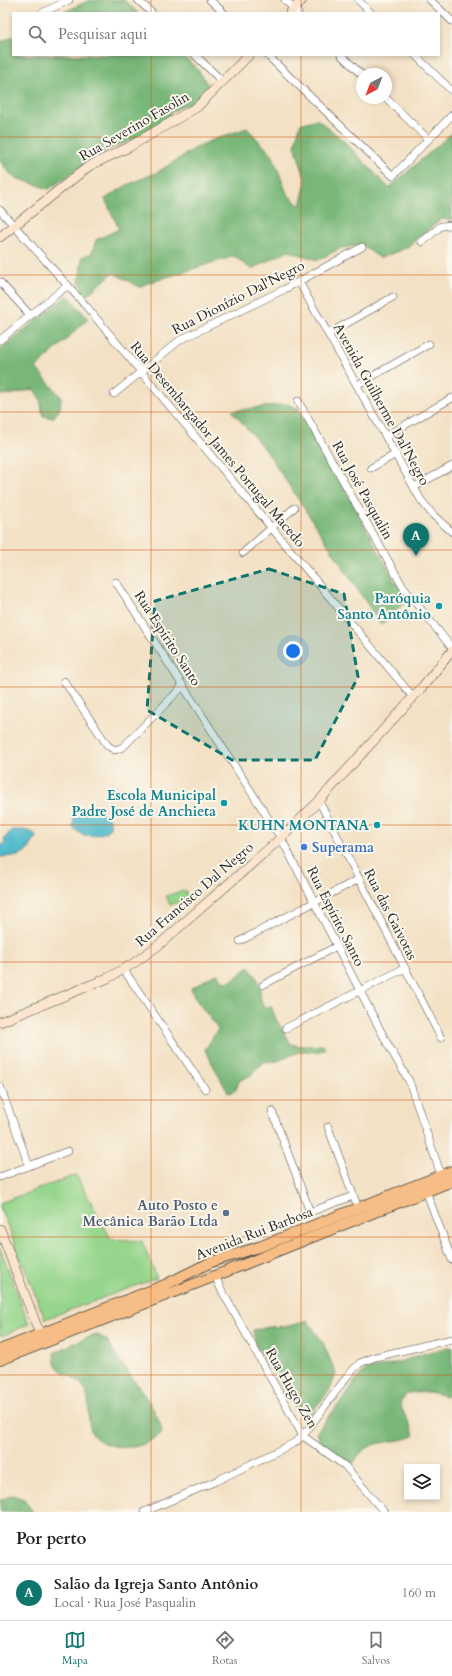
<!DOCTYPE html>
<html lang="pt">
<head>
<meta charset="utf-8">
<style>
	:root { --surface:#fff; --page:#f6f6f6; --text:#222; --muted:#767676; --line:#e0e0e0; --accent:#0f766e }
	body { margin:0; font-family:Cardo,serif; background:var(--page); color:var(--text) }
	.controls { position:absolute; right:12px; bottom:12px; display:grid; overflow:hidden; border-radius:0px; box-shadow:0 2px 6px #0003 }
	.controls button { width:36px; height:36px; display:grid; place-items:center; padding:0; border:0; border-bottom:1px solid var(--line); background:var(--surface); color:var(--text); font:20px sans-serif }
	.compass { position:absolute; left:356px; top:68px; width:36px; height:36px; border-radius:50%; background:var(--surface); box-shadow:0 2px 6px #0003; rotate:222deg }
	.you { position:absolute; left:293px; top:651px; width:14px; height:14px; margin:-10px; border:3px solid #fff; border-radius:50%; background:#1a73e8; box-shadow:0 0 0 6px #1a73e833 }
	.badge { display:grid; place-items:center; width:26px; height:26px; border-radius:50%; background:var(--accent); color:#fff; font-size:13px; font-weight:700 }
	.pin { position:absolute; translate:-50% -33px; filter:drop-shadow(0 1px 2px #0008) }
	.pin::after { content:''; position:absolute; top:21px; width:14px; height:12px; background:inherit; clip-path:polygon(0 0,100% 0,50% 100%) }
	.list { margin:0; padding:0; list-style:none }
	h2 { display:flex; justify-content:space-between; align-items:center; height:52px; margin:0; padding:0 16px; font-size:17px }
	h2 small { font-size:13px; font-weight:400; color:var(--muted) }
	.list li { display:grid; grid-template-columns:26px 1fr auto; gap:12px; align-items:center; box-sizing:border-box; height:56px; padding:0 16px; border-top:1px solid var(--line) }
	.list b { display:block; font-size:15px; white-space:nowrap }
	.list p { margin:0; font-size:13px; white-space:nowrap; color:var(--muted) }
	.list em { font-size:13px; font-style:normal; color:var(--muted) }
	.icon { flex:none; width:22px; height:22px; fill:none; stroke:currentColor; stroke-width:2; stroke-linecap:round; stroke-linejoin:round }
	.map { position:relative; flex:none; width:452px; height:1512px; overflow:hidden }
	.search { position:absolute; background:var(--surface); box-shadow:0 2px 6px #0003; left:12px; right:12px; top:12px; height:44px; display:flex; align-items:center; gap:10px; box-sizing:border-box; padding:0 14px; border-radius:0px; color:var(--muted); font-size:15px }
	.sheet { height:108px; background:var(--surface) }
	nav { display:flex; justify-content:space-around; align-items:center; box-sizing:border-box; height:56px; border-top:1px solid var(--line); background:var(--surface); font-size:11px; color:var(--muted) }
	nav a { display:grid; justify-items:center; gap:2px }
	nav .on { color:var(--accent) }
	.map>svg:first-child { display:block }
</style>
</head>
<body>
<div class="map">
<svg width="452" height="1512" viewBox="0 0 452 1512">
	<rect width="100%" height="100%" fill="#fbf7ec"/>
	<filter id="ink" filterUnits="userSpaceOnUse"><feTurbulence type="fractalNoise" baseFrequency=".025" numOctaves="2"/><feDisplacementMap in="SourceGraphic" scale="8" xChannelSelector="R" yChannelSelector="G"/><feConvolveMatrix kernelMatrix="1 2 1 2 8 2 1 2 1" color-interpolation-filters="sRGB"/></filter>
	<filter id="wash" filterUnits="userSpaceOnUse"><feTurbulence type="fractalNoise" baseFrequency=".012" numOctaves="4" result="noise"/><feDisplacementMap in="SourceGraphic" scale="16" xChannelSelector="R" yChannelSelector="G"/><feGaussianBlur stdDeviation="0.9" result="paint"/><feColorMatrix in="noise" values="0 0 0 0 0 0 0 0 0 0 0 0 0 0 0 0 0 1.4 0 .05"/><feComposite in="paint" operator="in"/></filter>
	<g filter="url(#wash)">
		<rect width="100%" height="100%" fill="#f3e1c5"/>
		<g fill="#96d68c" stroke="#60805c">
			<polygon points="185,890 188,899 170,905 166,896"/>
			<polygon points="76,1175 111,1239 142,1241 157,1278 45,1319 0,1207 0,1203"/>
			<polygon points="0,1248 29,1324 0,1337"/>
		</g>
		<g fill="#78b778" stroke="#527152">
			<polygon points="90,0 124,0 138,13 62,13"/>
			<polygon points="13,36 13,55 182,55 198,70 211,89 192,106 184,105 170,113 169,118 138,138 102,152 49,189 13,177 0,161 0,42"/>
			<polygon points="317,119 344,141 389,188 452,133 452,220 441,219 406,248 380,258 361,245 341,248 318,260 288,251 251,269 234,256 145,284 140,287 113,273 86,296 79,282 82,257 92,253 96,240 119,229 105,199 127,185 158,172 194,149 210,141 247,128 273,156 287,194 300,206 306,182 295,145 300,124"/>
			<polygon points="68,295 88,319 36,368 61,397 60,409 53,418 43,416 40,399 34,389 14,394 0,395 0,349"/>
			<polygon points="287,404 299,409 344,487 394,580 408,599 381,625 267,452 232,411"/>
			<path d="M249 967C252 972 257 976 258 981 262 990 258 999 264 1007L271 1006 276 1019 291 1044 300 1046 323 1045 325 1049 317 1052 305 1051 296 1053 278 1061 263 1062 251 1075 239 1081 236 1090 228 1093 205 1050 218 1029 194 997 191 988C201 984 208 976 218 974L224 982 231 981Z"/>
			<polygon points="308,1321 323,1343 336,1374 330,1390 304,1421 256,1346 253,1330 269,1327 289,1326"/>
			<path d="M97 1335 107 1340C119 1366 160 1406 162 1433 143 1447 130 1451 107 1444 101 1442 93 1438 91 1431 86 1417 92 1399 83 1386 76 1376 62 1375 56 1365 54 1362 55 1356 54 1353L86 1338Z"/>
			<path d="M452 1347V1398C437 1393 422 1389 406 1394L400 1403C404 1417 411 1422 414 1436 388 1446 368 1436 352 1465L320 1442 317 1432C324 1421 332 1414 339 1404 349 1392 354 1380 366 1369 395 1367 422 1351 452 1347Z"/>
			<polygon points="13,1495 24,1499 33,1512 0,1512 0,1500"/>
		</g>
		<g fill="#4fbacb" stroke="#3d727b">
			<path d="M98 808 110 820V828C104 835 88 838 80 833 77 832 75 829 73 827L74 814 78 812Z"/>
			<polygon points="12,830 24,830 34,833 36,837 29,849 18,856 0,857 0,845 5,843 4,839"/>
		</g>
	</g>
	<g filter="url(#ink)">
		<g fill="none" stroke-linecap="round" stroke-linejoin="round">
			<g stroke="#494642" stroke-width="8">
				<g id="street">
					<polyline points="138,0 152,13"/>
					<polyline points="210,0 224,13"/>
					<polyline points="285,0 298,13"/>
					<polyline points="358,0 371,13"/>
					<polyline points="430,0 452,21"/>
					<polyline points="42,13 69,0"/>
					<polyline points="195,55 223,82"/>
					<polyline points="267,55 393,176 452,115"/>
					<polyline points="341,55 362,75"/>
					<polyline points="415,55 452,91"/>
					<polyline points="386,98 428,139"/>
					<polyline points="0,210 86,306 413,697"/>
					<polyline points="422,242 441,226 452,225"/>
					<polyline points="0,282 30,315"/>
					<polyline points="299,282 421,500 433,515 452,532"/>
					<polyline points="328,334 393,297"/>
					<polyline points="0,340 68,285"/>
					<polyline points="357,385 429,344"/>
					<polyline points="114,394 180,340 285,289 362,247"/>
					<polyline points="298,401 403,587 452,648"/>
					<polyline points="386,436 452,398"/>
					<polyline points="371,468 396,454"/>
					<polyline points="414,487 452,466"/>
					<polyline points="243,553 294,508"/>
					<polyline points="116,582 281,838 387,1043 409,1081 441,1175"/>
					<polyline points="64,681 108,746 115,750 123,747 183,686"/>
					<polyline points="319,801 441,1038"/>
					<polyline points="240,941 359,879"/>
					<polyline points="124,970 205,1089"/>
					<polyline points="263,985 337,946"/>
					<polyline points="286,1028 405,968"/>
					<polyline points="0,1086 29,1166"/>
					<polyline points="272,1111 310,1212 353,1196"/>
					<polyline points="328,1127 358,1208"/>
					<polyline points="0,1177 68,1151"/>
					<polyline points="426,1191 452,1260"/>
					<polyline points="215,1276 221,1289 303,1436 345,1466 384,1512"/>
					<polyline points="144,1512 216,1481 294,1443 303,1436 348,1375 360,1363 375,1357 452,1339"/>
				</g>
			</g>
			<g stroke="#494642" stroke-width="10">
				<g id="secondary">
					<polyline points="290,13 302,0"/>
					<polyline points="0,237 89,166 129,147 197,107 249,55"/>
					<polyline points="0,1022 108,978 134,963 160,944 281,838 319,801 423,686 452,651"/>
					<polyline points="0,1229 42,1340"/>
				</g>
			</g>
			<g stroke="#494642" stroke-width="12">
				<g id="primary">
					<polyline points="0,1350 165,1285 211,1262 259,1247 452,1171"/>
					<polyline points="0,1360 215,1276 452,1181"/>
				</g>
			</g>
			<use href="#street" stroke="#fff" stroke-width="7"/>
			<use href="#secondary" stroke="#fbe5cf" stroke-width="9"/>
			<use href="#primary" stroke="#f6be86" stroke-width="10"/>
		</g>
	</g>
	<path fill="#0f766e" fill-opacity="0.2" stroke="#0f766e" stroke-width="3" stroke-dasharray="8 5" stroke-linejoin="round" d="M269 569 344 594 358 677 315 760H232L147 710 155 601Z"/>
	<path fill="none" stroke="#d5540f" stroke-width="1" stroke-opacity="0.55" d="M151 0V13M301 0V13M151 55V1512M301 55V1512M0 137H452M0 275H452M0 412H452M0 550H452M0 687H452M0 825H452M0 962H452M0 1100H452M0 1237H452M0 1375H452"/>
	<g fill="#0f9aa8" stroke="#fbf7ec" stroke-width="1.5">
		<circle cx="439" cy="606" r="4"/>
		<circle cx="224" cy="803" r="4"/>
		<circle cx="377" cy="825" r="4"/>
	</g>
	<circle fill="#3f7fe0" stroke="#fbf7ec" stroke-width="1.5" cx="304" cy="847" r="4"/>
	<circle fill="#5c6f8a" stroke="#fbf7ec" stroke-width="1.5" cx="226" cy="1213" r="4"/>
	<g text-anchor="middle" stroke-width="4" stroke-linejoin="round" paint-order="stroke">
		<g font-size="14" fill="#2b2b2b" stroke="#fbf7ec">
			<text transform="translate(134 126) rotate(-30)" y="5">Rua Severino Fasolin</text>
			<text transform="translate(238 297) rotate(-27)" y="5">Rua Dionízio Dal'Negro</text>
			<text transform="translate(382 404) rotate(61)" y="5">Avenida Guilherme Dal'Negro</text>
			<text transform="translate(218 444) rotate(50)" y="5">Rua Desembargador James Portugal Macedo</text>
			<text transform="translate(363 490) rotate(61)" y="5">Rua José Pasqualin</text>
			<text transform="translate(168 638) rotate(57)" y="5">Rua Espírito Santo</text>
			<text transform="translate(194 894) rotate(-41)" y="5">Rua Francisco Dal Negro</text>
			<text transform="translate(391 914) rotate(63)" y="5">Rua das Gaivotas</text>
			<text transform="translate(336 916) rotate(63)" y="5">Rua Espírito Santo</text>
			<text transform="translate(254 1233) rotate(-21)" y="5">Avenida Rui Barbosa</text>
			<text transform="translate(292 1388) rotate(60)" y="5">Rua Hugo Zen</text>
		</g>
		<g font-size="14" font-weight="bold" fill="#0d838f" stroke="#fbf7ec" text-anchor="end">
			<text x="431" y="603">Paróquia<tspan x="431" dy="16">Santo Antônio</tspan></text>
			<text x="216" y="800">Escola Municipal<tspan x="216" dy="16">Padre José de Anchieta</tspan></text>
			<text x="369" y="830">KUHN MONTANA</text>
		</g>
		<g font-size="14" font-weight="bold" fill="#366cbe" stroke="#fbf7ec" text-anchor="start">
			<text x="312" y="852">Superama</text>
		</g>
		<g font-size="14" font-weight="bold" fill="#4e5e75" stroke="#fbf7ec" text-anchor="end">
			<text x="218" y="1210">Auto Posto e<tspan x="218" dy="16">Mecânica Barão Ltda</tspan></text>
		</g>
	</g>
</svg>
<div class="controls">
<button><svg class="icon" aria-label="layers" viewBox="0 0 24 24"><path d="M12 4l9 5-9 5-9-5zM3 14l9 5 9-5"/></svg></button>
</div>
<svg class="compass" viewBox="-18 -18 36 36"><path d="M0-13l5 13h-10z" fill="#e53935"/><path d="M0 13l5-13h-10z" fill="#767676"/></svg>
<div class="you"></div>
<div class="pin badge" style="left:416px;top:556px">A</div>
<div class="search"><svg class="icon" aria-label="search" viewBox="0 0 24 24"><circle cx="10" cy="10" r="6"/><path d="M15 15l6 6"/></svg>Pesquisar aqui</div>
</div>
<section class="sheet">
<h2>Por perto<small></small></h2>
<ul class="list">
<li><span class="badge">A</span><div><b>Salão da Igreja Santo Antônio</b><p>Local · Rua José Pasqualin</p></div><em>160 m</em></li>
</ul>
</section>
<nav>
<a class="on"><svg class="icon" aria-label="map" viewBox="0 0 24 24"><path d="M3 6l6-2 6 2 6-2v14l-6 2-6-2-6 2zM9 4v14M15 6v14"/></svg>Mapa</a>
<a><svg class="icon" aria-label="directions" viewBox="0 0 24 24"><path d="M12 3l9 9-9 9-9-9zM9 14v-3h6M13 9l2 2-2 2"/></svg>Rotas</a>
<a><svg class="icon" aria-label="saved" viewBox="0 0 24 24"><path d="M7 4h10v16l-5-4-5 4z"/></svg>Salvos</a>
</nav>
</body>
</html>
